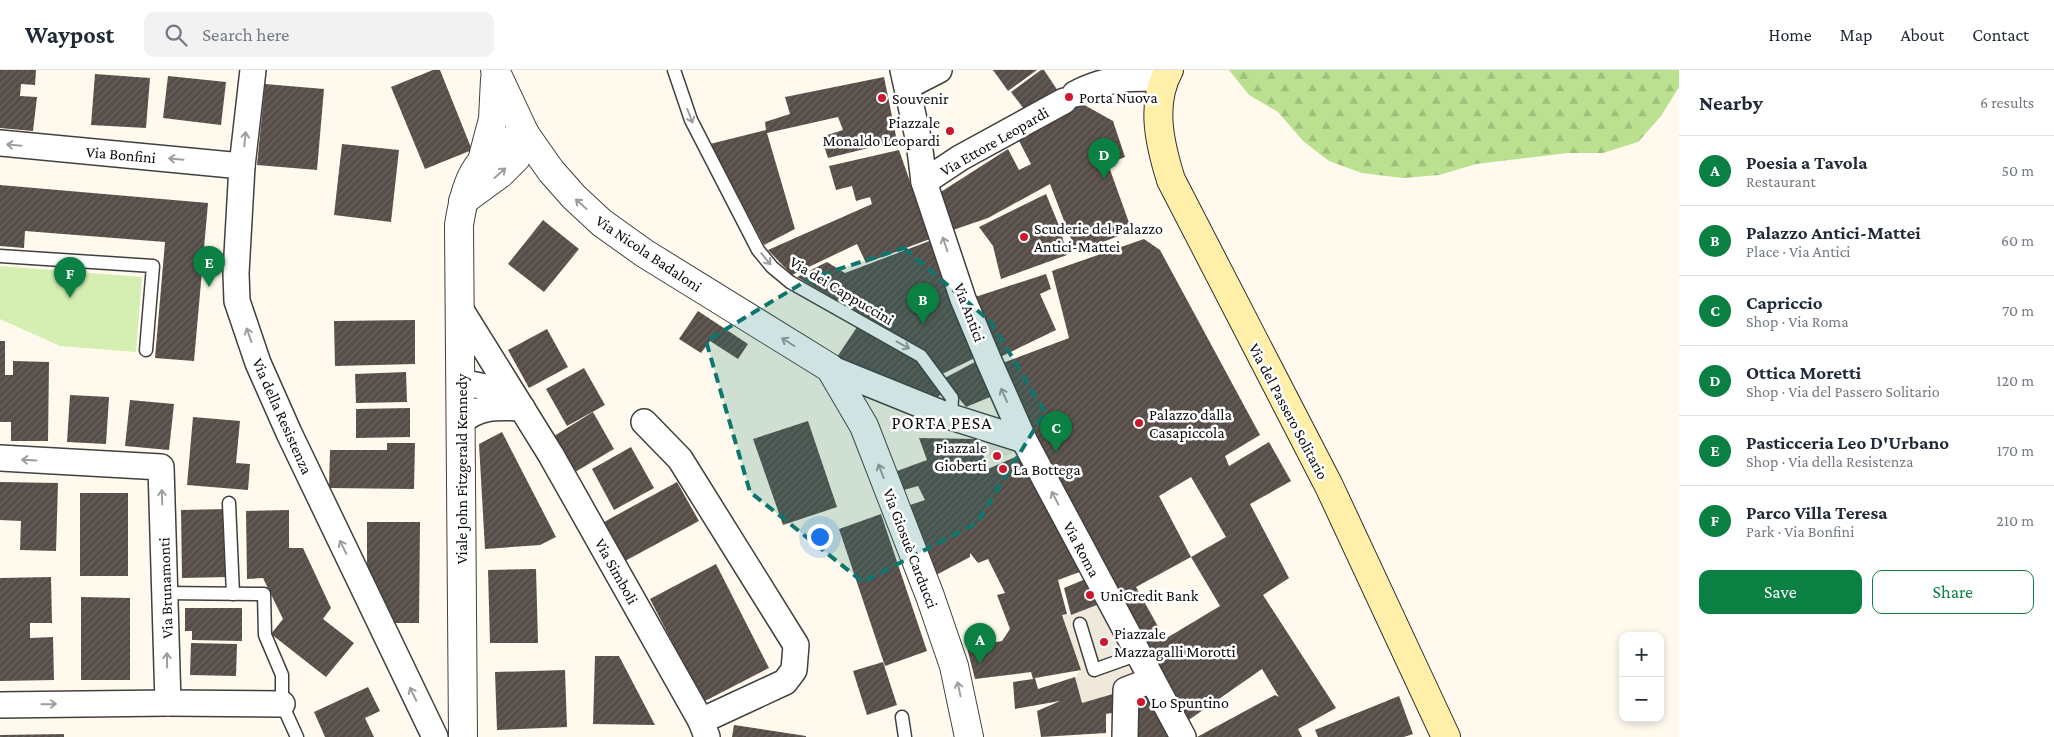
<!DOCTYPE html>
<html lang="en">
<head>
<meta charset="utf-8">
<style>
	:root { --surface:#fff; --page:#f2f2f3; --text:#1f2937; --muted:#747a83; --line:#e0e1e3; --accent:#0b8043 }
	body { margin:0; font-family:"Crimson Pro",serif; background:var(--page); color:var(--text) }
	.controls { position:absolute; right:15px; bottom:15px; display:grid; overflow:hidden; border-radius:10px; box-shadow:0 2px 8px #0003 }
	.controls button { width:45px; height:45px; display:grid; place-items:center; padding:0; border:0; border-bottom:1px solid var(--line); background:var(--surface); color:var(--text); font:25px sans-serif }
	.you { position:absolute; left:819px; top:466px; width:18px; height:18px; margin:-12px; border:4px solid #fff; border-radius:50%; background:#1a73e8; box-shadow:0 0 0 8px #1a73e833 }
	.badge { display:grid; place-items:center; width:32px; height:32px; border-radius:50%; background:var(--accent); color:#fff; font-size:16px; font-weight:700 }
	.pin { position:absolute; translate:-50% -41px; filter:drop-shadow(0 1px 2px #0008) }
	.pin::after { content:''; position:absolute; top:26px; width:18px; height:15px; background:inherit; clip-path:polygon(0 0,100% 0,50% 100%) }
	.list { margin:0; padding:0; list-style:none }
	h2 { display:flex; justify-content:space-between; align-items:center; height:65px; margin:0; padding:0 20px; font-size:21px }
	h2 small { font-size:16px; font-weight:400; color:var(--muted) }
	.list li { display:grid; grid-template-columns:32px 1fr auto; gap:15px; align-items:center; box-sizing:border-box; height:70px; padding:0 20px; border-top:1px solid var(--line) }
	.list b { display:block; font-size:19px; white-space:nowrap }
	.list p { margin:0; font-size:16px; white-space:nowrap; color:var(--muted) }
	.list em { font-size:16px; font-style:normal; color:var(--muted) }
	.actions { display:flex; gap:10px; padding:15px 20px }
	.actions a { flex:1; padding:11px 0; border:1px solid var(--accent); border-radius:10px; text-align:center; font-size:18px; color:var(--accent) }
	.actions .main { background:var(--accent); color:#fff }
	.icon { flex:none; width:28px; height:28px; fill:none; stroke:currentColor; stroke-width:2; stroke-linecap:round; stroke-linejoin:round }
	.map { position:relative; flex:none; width:1679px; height:667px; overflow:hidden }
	header { display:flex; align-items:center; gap:30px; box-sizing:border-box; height:70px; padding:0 25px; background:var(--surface); border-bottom:1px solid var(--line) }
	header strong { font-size:24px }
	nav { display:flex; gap:28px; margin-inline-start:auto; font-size:18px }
	.search { width:350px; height:45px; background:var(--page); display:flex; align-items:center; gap:12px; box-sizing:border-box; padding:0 18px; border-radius:10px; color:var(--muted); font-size:19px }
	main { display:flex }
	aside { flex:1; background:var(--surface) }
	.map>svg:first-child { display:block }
</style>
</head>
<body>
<header>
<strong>Waypost</strong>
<div class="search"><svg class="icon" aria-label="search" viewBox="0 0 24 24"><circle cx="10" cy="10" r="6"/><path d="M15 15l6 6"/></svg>Search here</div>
<nav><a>Home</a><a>Map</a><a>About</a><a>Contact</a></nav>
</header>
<main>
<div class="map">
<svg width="1679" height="667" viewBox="0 0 1679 667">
	<defs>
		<pattern id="forest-firs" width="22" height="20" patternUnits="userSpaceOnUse" patternTransform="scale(1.25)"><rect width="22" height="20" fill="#bae090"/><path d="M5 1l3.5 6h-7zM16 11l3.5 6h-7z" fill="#9fbf7b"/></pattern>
		<pattern id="building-hatch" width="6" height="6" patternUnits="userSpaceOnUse" patternTransform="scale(1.25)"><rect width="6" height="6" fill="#574d48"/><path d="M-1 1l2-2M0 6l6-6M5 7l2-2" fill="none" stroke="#6a625e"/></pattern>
	</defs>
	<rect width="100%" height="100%" fill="#fffaed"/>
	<polygon fill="#d5eeb2" points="0,196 142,207 136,282 60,276 0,249"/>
	<polygon fill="url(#forest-firs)" points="1229,0 1679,0 1679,17 1661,46 1638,72 1603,83 1568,83 1476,94 1439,105 1403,108 1362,103 1329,91 1303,71 1278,42 1249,25"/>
	<g fill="#f0e9db">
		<polygon points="983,368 1019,380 992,392"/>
		<polygon points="1102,533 1160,618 1122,621 1082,633 1075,607 1081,599 1062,545 1071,545"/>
	</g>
	<g fill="url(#building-hatch)" fill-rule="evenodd">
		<polygon points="0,0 36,0 35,15 21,14 20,26 37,27 33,61 0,58"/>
		<polygon points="433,0 440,0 472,80 425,99 391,17"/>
		<polygon points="993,0 1037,0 1008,21"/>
		<polygon points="1041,0 1044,0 1060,24 1027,43 1011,22"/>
		<polygon points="95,4 150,8 146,58 91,55"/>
		<polygon points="168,6 226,12 221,55 163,48"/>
		<polygon points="884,7 897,71 828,88 821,67 843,60 838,47 767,63 795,159 764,175 710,74 766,60 765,52 790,44 785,27"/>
		<polygon points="265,14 324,19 317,100 257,95"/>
		<polygon points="1079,32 1113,51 1125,87 1108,94 1132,161 1076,182 1050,114 988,148 953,160 936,125 1008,79 1019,100 1031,94 1017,67"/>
		<polygon points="342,74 399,80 391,152 334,145"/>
		<polygon points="899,80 930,169 866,193 857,174 792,205 768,180 872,134 870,127 856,131 852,116 836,120 829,96"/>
		<polygon points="0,115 208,133 194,291 155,288 165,172 25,161 24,178 0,176"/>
		<polygon points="1046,124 1060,158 1067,185 1001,209 993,176 979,157"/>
		<polygon points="543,150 579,179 544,222 508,194"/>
		<path d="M1144 169 1160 180 1260 365 1225 386 1229 396 1269 372 1291 411 1250 434 1289 508 1263 525 1336 638 1298 659 1302 667H1197L1275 625 1279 627 1262 599 1180 656 1000 294 1069 268 1052 201ZM1191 407 1226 467 1191 487 1220 536 1165 569 1136 517 1191 487 1159 426Z"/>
		<polygon points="932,170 981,285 940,305 920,280 797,207 827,192 845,203"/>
		<polygon points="1046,204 1051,219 1040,224 1056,260 994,290 969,229"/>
		<polygon points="698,241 748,274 738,289 710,271 701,283 679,269"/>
		<polygon points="415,250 415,294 335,296 334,251"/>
		<polygon points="859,254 916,289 941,324 936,329 886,315 837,287"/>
		<polygon points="547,259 568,297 529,318 508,280"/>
		<polygon points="0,271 5,271 5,305 13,305 13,291 49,292 48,371 11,371 11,352 0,352"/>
		<polygon points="984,287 1000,323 966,337 943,309"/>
		<polygon points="584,298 605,335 567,356 546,319"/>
		<polygon points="406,302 407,332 356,333 355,304"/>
		<polygon points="70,325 109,327 106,374 67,372"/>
		<polygon points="130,330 174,334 169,380 125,376"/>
		<polygon points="410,338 410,367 356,368 356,339"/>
		<polygon points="593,342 614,379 575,402 554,366"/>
		<polygon points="193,347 240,351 236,393 250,394 248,420 187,415"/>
		<polygon points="808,351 837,437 783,455 753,369"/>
		<polygon points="502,362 556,467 540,475 485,479 479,374"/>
		<polygon points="919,368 978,369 988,399 1022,384 1085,500 1058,510 1067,544 1062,545 1081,600 1035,608 1038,619 1075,607 1082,633 1123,621 1122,641 1106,644 1106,663 1041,667 1037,641 1060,631 1015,639 1013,612 1033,609 1031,602 975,609 967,578 1002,571 1010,559 997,525 1005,523 988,489 978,493 970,483 970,487 936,505 910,435 925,430 918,416 904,420 897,401 927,390"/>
		<polygon points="387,373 415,373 414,419 329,418 330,380 387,380"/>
		<polygon points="631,377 654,418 614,440 592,399"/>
		<polygon points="0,412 58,413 56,481 20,480 21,451 0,450"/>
		<polygon points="677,412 699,451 625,491 604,452"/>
		<rect x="80" y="423" width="48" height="83"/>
		<polygon points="227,439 228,507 182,508 181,440"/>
		<polygon points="289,440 289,478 303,478 331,538 323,549 354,573 326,607 271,564 283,549 263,508 247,509 246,441"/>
		<polygon points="881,444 927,581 885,596 839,459"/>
		<polygon points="367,452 420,452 419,553 388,553 367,509"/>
		<polygon points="716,494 769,598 703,632 650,529"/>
		<polygon points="536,499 538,573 490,573 488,500"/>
		<polygon points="51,507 52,553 30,553 30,568 53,567 54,610 0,611 0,508"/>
		<polygon points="1088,508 1102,533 1071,545 1064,518"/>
		<polygon points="81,527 130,528 130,610 81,610"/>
		<polygon points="185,538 242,538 242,571 192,570 192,561 185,561"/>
		<polygon points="191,573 237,574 236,606 190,605"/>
		<polygon points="595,586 619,586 655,655 593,654"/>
		<polygon points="883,592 897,635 867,645 853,601"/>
		<polygon points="565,600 567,657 497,660 495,602"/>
		<polygon points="368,617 380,641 365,648 374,667 325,667 314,642"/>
		<polygon points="1150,623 1171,667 1127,667 1128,629"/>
		<polygon points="1399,626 1413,664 1404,667 1318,667 1315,660"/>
		<polygon points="734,655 806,666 806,667 732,667"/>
		<polygon points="64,664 64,667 0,667 0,665"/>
	</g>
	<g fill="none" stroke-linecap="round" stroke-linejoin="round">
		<g stroke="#404040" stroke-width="15">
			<g id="service">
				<polyline points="674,0 691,50 758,180 772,197 790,212 921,286 952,328 951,347"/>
				<polyline points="0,186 153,196 146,280"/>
				<polyline points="229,433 233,524"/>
				<polyline points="165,523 264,524 265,565 282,605 282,634 297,667"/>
				<polyline points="1080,554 1094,600 1139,584"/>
				<polyline points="902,647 905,667"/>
			</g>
		</g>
		<g stroke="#404040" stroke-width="28">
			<g id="minor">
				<polyline points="253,0 242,96 236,203 237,231 258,293 289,363 435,667"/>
				<polyline points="903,0 919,72 924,112 963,229 989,291 1024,370 1183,667"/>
				<polyline points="908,16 939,0"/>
				<path d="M1075 24C1104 8 1132 7 1164 9"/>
				<polyline points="0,73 242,96"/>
				<polyline points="924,112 960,88 1064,31"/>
				<polyline points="459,237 551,385 701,651 707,667"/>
				<polyline points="830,298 951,347 1024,370"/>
				<polyline points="460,312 491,318 516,334"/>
				<polyline points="644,352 680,389 796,575 794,600 785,612 701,651"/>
				<path d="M460 353C478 335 499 337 522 338"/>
				<polyline points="0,388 161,397 168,633 0,635"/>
				<polyline points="168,633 282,634"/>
				<polyline points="1125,667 1126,620 1152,610"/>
			</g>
		</g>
		<g stroke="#404040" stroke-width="30">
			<g id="tertiary">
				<polyline points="495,0 525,64 551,101 574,127 602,153 644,183 830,298 864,356 930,526 954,596 969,667"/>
				<polyline points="483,87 493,49 495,9"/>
				<polyline points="463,131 500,104 516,88 525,64"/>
				<path d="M463 667 459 155C467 105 476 84 525 64"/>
			</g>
		</g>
		<g stroke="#2f2f2f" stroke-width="30">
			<path id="secondary" d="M1169 0C1150 34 1160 75 1171 110L1329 416 1446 667"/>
		</g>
		<use href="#service" stroke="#fff" stroke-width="12"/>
		<use href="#minor" stroke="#fff" stroke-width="25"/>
		<use href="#tertiary" stroke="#fff" stroke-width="28"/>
		<use href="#secondary" stroke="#ffefa8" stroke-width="28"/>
	</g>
	<defs><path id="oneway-shaft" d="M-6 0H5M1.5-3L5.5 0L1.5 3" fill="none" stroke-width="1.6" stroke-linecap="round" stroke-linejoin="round" transform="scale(1.25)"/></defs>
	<g stroke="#9e9e9e">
		<use href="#oneway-shaft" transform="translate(690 46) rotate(69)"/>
		<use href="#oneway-shaft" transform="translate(245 69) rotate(-84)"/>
		<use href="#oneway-shaft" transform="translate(14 75) rotate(-175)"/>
		<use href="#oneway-shaft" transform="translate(176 89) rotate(-175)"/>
		<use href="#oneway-shaft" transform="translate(500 103) rotate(-41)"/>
		<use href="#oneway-shaft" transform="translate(581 134) rotate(-138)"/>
		<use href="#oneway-shaft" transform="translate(945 174) rotate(-108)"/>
		<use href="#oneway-shaft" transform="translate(766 189) rotate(51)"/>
		<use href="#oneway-shaft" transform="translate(249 265) rotate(-109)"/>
		<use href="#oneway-shaft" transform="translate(788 272) rotate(-148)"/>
		<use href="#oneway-shaft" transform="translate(903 275) rotate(29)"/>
		<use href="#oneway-shaft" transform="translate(1004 325) rotate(-114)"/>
		<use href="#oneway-shaft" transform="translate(29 390) rotate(-177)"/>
		<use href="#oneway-shaft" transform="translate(881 401) rotate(-111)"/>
		<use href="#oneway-shaft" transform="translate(162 427) rotate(-92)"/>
		<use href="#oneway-shaft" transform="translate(1055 428) rotate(-118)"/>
		<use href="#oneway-shaft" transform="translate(343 477) rotate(-116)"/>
		<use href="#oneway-shaft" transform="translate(167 590) rotate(-91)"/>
		<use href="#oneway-shaft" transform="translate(959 619) rotate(-102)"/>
		<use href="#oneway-shaft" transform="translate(413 624) rotate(-116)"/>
		<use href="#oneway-shaft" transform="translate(49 634) rotate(-1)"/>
	</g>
	<path fill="#0f766e" fill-opacity="0.2" stroke="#0f766e" stroke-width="4" stroke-dasharray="10 6" stroke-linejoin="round" d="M904 178 991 252 1045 342 977 453 863 512 750 422 706 271 811 208Z"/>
	<g fill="#cc172c" stroke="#fff" stroke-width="2">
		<circle cx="1069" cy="27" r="5"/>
		<circle cx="882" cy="28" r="5"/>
		<circle cx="950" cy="61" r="5"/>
		<circle cx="1024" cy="167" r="5"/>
		<circle cx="1139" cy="353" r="5"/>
		<circle cx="997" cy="386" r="5"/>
		<circle cx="1003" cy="399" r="5"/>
		<circle cx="1090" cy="525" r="5"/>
		<circle cx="1104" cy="572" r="5"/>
		<circle cx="1141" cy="632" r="5"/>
	</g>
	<g text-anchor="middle" stroke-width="5" stroke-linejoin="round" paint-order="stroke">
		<g font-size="16" fill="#0d0d0d" stroke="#fff" text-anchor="start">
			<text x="1079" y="33">Porta Nuova</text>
			<text x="892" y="34">Souvenir</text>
			<text x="940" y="58" text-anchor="end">Piazzale<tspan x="940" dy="18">Monaldo Leopardi</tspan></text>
			<text x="1034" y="164">Scuderie del Palazzo<tspan x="1034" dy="18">Antici-Mattei</tspan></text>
			<text x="1149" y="350">Palazzo dalla<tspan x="1149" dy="18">Casapiccola</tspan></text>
			<text x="987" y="383" text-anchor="end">Piazzale<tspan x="987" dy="18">Gioberti</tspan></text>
			<text x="1013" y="405">La Bottega</text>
			<text x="1100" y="531">UniCredit Bank</text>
			<text x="1114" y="569">Piazzale<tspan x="1114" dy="18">Mazzagalli Morotti</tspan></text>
			<text x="1151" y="638">Lo Spuntino</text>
		</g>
		<g font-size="16" fill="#0d0d0d" stroke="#fff">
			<text transform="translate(994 71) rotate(-30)" y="6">Via Ettore Leopardi</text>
			<text transform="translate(121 84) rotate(5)" y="6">Via Bonfini</text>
			<text transform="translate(649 183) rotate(34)" y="6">Via Nicola Badaloni</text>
			<text transform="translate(842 220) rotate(31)" y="6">Via dei Cappuccini</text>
			<text transform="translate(970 242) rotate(69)" y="6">Via Antici</text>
			<text transform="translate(1289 341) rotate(62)" y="6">Via del Passero Solitario</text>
			<text transform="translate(283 346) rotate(66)" y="6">Via della Resistenza</text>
			<text transform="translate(461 399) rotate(-90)" y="6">Viale John Fitzgerald Kennedy</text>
			<text transform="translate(911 478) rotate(69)" y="6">Via Giosuè Carducci</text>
			<text transform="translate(1082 479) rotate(62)" y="6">Via Roma</text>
			<text transform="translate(617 501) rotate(61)" y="6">Via Simboli</text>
			<text transform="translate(165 518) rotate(-92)" y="6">Via Brunamonti</text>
		</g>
		<g font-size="18" letter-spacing="1" fill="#0d0d0d" stroke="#fff">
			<text x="942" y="359">PORTA PESA</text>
		</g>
	</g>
</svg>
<div class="controls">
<button>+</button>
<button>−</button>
</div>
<div class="you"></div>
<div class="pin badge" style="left:980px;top:594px">A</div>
<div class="pin badge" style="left:923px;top:254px">B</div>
<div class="pin badge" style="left:1056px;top:382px">C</div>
<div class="pin badge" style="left:1104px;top:109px">D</div>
<div class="pin badge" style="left:209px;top:217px">E</div>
<div class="pin badge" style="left:70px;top:228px">F</div>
</div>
<aside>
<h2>Nearby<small>6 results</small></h2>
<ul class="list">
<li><span class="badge">A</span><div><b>Poesia a Tavola</b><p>Restaurant</p></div><em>50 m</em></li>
<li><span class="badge">B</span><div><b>Palazzo Antici-Mattei</b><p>Place · Via Antici</p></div><em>60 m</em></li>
<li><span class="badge">C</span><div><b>Capriccio</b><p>Shop · Via Roma</p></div><em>70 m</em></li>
<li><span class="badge">D</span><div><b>Ottica Moretti</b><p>Shop · Via del Passero Solitario</p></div><em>120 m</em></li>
<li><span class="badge">E</span><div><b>Pasticceria Leo D'Urbano</b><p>Shop · Via della Resistenza</p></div><em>170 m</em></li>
<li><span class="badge">F</span><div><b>Parco Villa Teresa</b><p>Park · Via Bonfini</p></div><em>210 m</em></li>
</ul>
<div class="actions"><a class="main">Save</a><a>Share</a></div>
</aside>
</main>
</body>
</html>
